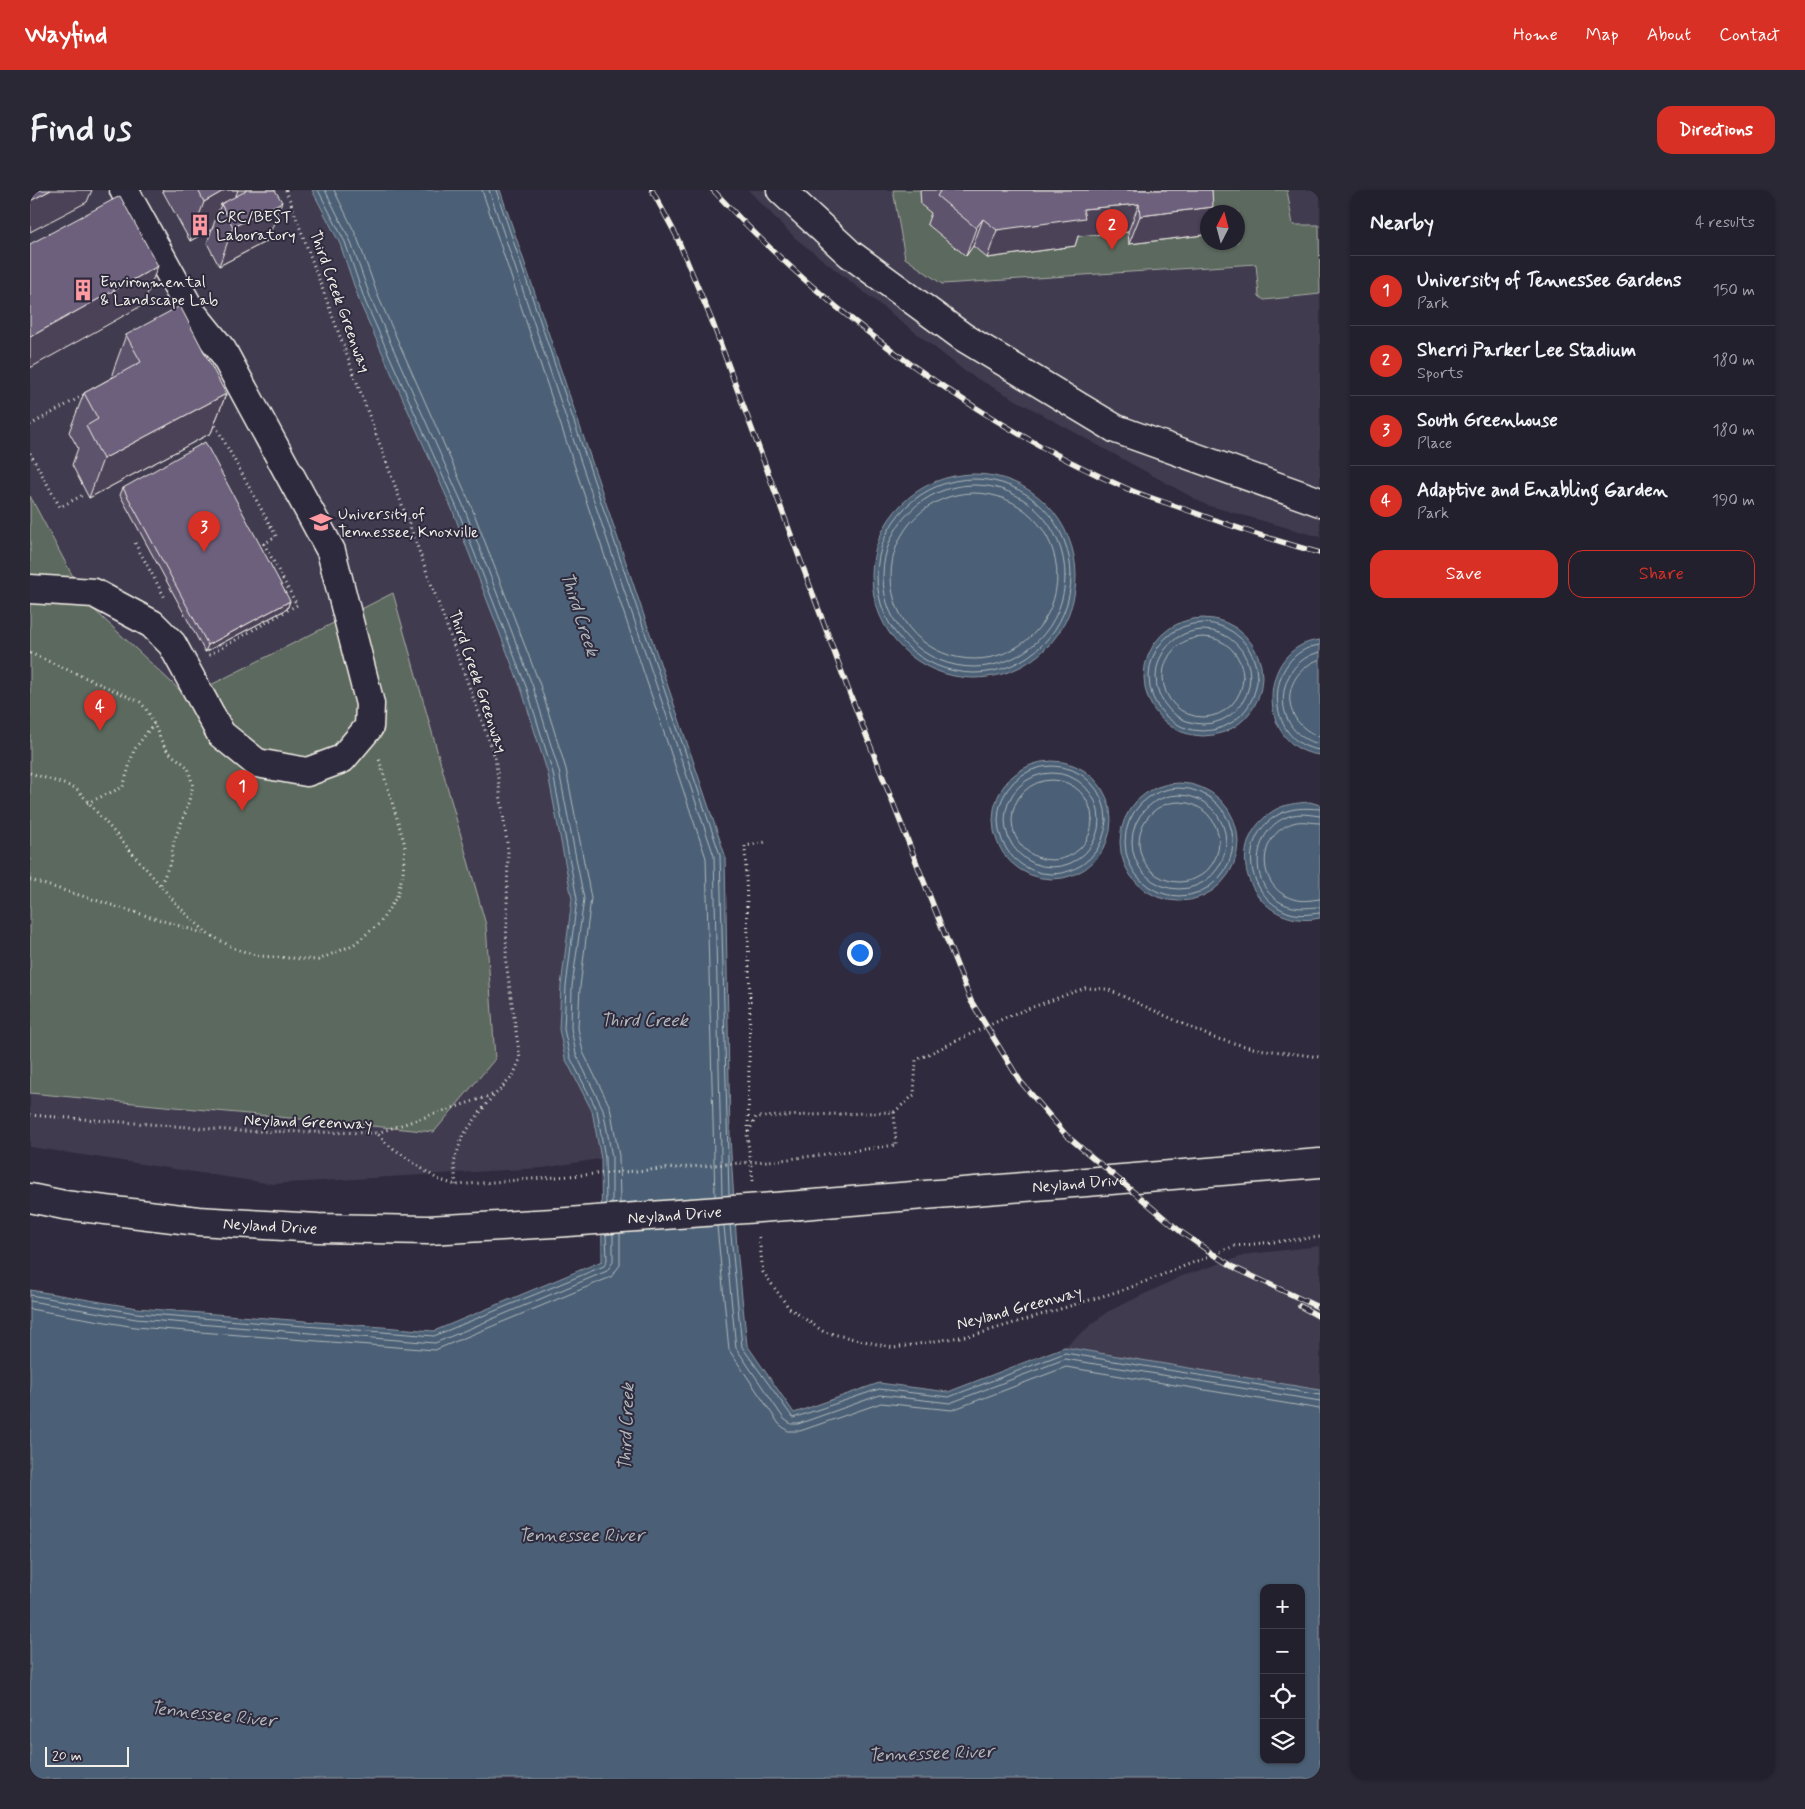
<!DOCTYPE html>
<html lang="en">
<head>
<meta charset="utf-8">
<style>
	:root { --surface:#23202e; --page:#2b2836; --text:#f1f3f6; --muted:#a3a3aa; --line:#403e4a; --accent:#d93025 }
	body { margin:0; font-family:Mynerve,sans-serif; background:var(--page); color:var(--text) }
	.controls { position:absolute; right:15px; bottom:15px; display:grid; overflow:hidden; border-radius:10px; box-shadow:0 1px 4px #0004 }
	.controls button { width:45px; height:45px; display:grid; place-items:center; padding:0; border:0; border-bottom:1px solid var(--line); background:var(--surface); color:var(--text); font:25px sans-serif }
	.compass { position:absolute; left:1170px; top:15px; width:45px; height:45px; border-radius:50%; background:var(--surface); box-shadow:0 1px 4px #0004; rotate:6deg }
	.scale { position:absolute; left:15px; bottom:12px; width:84px; box-sizing:border-box; padding-left:5px; border:2px solid #f4f1e8; border-top:0; font-size:14px; line-height:18px; white-space:nowrap; color:#f4f1e8; -webkit-text-stroke:4px #2f2a3d; paint-order:stroke }
	.you { position:absolute; left:829px; top:762px; width:18px; height:18px; margin:-12px; border:4px solid #fff; border-radius:50%; background:#1a73e8; box-shadow:0 0 0 8px #1a73e833 }
	.badge { display:grid; place-items:center; width:32px; height:32px; border-radius:50%; background:var(--accent); color:#fff; font-size:16px; font-weight:700 }
	.pin { position:absolute; translate:-50% -41px; filter:drop-shadow(0 1px 2px #0008) }
	.pin::after { content:''; position:absolute; top:26px; width:18px; height:15px; background:inherit; clip-path:polygon(0 0,100% 0,50% 100%) }
	.list { margin:0; padding:0; list-style:none }
	h2 { display:flex; justify-content:space-between; align-items:center; height:65px; margin:0; padding:0 20px; font-size:21px }
	h2 small { font-size:16px; font-weight:400; color:var(--muted) }
	.list li { display:grid; grid-template-columns:32px 1fr auto; gap:15px; align-items:center; box-sizing:border-box; height:70px; padding:0 20px; border-top:1px solid var(--line) }
	.list b { display:block; font-size:19px; white-space:nowrap }
	.list p { margin:0; font-size:16px; white-space:nowrap; color:var(--muted) }
	.list em { font-size:16px; font-style:normal; color:var(--muted) }
	.actions { display:flex; gap:10px; padding:15px 20px }
	.actions a { flex:1; padding:11px 0; border:1px solid var(--accent); border-radius:15px; text-align:center; font-size:18px; color:var(--accent) }
	.actions .main { background:var(--accent); color:#fff }
	.icon { flex:none; width:28px; height:28px; fill:none; stroke:currentColor; stroke-width:2; stroke-linecap:round; stroke-linejoin:round }
	.map { position:relative; flex:none; width:1290px; height:1589px; overflow:hidden; border-radius:15px }
	header { display:flex; align-items:center; gap:30px; box-sizing:border-box; height:70px; padding:0 25px; background:var(--accent); color:#fff }
	header strong { font-size:24px }
	nav { display:flex; gap:28px; margin-inline-start:auto; font-size:18px }
	.intro { display:flex; align-items:center; justify-content:space-between; box-sizing:border-box; height:120px; padding:0 30px }
	h1 { margin:0; font-size:35px }
	.button { padding:12px 22px; border-radius:15px; background:var(--accent); color:#fff; font-size:18px; font-weight:700 }
	main { display:flex; gap:30px; padding:0 30px }
	aside { flex:1; background:var(--surface); border-radius:15px; box-shadow:0 1px 4px #0004 }
	.map>svg:first-child { display:block }
</style>
</head>
<body>
<header>
<strong>Wayfind</strong>
<nav><a>Home</a><a>Map</a><a>About</a><a>Contact</a></nav>
</header>
<div class="intro"><h1>Find us</h1><a class="button">Directions</a></div>
<main>
<div class="map">
<svg width="1290" height="1589" viewBox="0 0 1290 1589">
	<rect width="100%" height="100%" fill="#2f2a3d"/>
	<filter id="ink" filterUnits="userSpaceOnUse"><feTurbulence type="fractalNoise" baseFrequency=".02" numOctaves="2"/><feDisplacementMap in="SourceGraphic" scale="10" xChannelSelector="R" yChannelSelector="G"/><feConvolveMatrix kernelMatrix="1 2 1 2 8 2 1 2 1" color-interpolation-filters="sRGB"/></filter>
	<g filter="url(#ink)">
		<g fill="#413a50" fill-rule="evenodd">
			<polygon points="0,0 470,0 695,665 700,948 513,978 242,994 0,957"/>
			<path d="M718 0H1290V347L1176 315 937 183 765 48ZM1178 22H1208V52H1178Z"/>
			<polygon points="1290,1056 1290,1200 1034,1157 1077,1122 1152,1086 1219,1064"/>
		</g>
		<g fill="#5c695f" stroke="#a8ada4" fill-rule="evenodd">
			<path d="M863 0H1257L1263 35H1289L1290 104 1234 110 1229 106 1226 74 912 94 875 68ZM1178 22H1208V52H1178Z"/>
			<polygon points="0,306 57,413 157,507 363,403 456,735 465,869 404,942 0,903"/>
		</g>
		<g fill="#4b6076" stroke="#8f9aa4" fill-rule="evenodd">
			<path d="M282 0H470L695 665 700 948 707 1059 717 1155 764 1223 849 1193 918 1202 1034 1157 1290 1200V1589H0V1100L107 1118 404 1141 572 1071 571 969 562 921 535 868 529 839 531 796 542 709 518 584 492 501 422 319 330 113 310 54ZM1234 1398H1271V1570H1234Z"/>
			<circle cx="944" cy="386" r="102"/>
			<circle cx="1173" cy="487" r="59"/>
			<path d="M1290 450V565C1226 559 1226 456 1290 450Z"/>
			<circle cx="1022" cy="630" r="59"/>
			<circle cx="1149" cy="652" r="59"/>
			<path d="M1280 612 1290 615V728C1225 742 1186 658 1243 621 1254 614 1267 613 1280 612Z"/>
		</g>
		<g fill="none" stroke-linecap="round" stroke-linejoin="round">
			<g stroke="#b0b7ba" stroke-width="1">
				<polyline points="288,0 315,52 335,111 427,318 497,499 523,583 547,709 536,796 534,839 540,867 567,920 575,968 576,1014"/>
				<polyline points="295,0 320,50 341,109 433,315 503,497 529,581 554,709 542,796 541,838 546,864 573,919 582,967 582,1014"/>
				<polyline points="304,0 327,47 348,106 440,313 510,495 536,579 561,708 550,797 548,838 553,862 580,917 589,966 590,1013"/>
				<polyline points="452,0 676,668 685,1006"/>
				<polyline points="459,0 684,666 692,1006"/>
				<polyline points="466,0 690,665 699,1005"/>
				<circle cx="944" cy="386" r="97"/>
				<circle cx="944" cy="386" r="91"/>
				<circle cx="944" cy="386" r="83"/>
				<circle cx="1173" cy="487" r="54"/>
				<circle cx="1173" cy="487" r="47"/>
				<circle cx="1173" cy="487" r="40"/>
				<path d="M1290 455C1233 462 1233 554 1290 560"/>
				<path d="M1290 462C1242 473 1240 545 1290 554"/>
				<path d="M1290 469C1250 484 1249 532 1290 547"/>
				<circle cx="1022" cy="630" r="54"/>
				<circle cx="1022" cy="630" r="47"/>
				<circle cx="1022" cy="630" r="40"/>
				<circle cx="1149" cy="652" r="54"/>
				<circle cx="1149" cy="652" r="47"/>
				<circle cx="1149" cy="652" r="40"/>
				<path d="M1290 619C1275 618 1260 617 1246 626 1206 650 1218 709 1260 723 1270 726 1280 724 1290 723"/>
				<path d="M1290 626C1281 625 1273 623 1263 625 1217 636 1216 707 1263 717 1273 719 1281 717 1290 717"/>
				<path d="M1290 633C1281 633 1272 630 1263 633 1226 645 1226 697 1263 709 1272 712 1281 710 1290 709"/>
				<polyline points="700,1035 712,1157 763,1228 849,1199 919,1207 1035,1163 1290,1205"/>
				<polyline points="687,1036 699,1160 749,1234 758,1241 770,1241 851,1213 922,1220 1036,1177 1290,1219"/>
				<polyline points="694,1036 706,1158 754,1229 761,1234 768,1234 850,1205 920,1213 1035,1169 1290,1211"/>
				<polyline points="0,1105 106,1123 404,1146 574,1076 577,1070 576,1044"/>
				<polyline points="0,1111 106,1129 405,1153 577,1081 583,1072 583,1044"/>
				<polyline points="0,1119 105,1137 405,1160 581,1087 590,1075 590,1043"/>
			</g>
			<g stroke="#f4f1e8" stroke-width="31">
				<g id="minor">
					<polyline points="751,0 820,64 933,147 1086,239 1290,312"/>
					<polyline points="0,399 64,403 122,434 142,454 191,544 227,573 277,582 312,569 339,537 340,514 301,361 192,160 162,123 94,0"/>
				</g>
			</g>
			<g stroke="#f4f1e8" stroke-width="31">
				<g id="major">
					<path id="s1" d="M0 1008 34 1015 168 1031 288 1038 398 1040 524 1033"/>
					<path id="s2" d="M771 1015 1290 973"/>
				</g>
			</g>
			<g stroke="#f4f1e8" stroke-width="3" stroke-dasharray="1 4" stroke-linecap="butt">
				<polyline points="256,0 465,567 478,660 476,772 490,869 483,886 457,913 432,947 424,973 426,995"/>
				<polyline points="0,235 54,205"/>
				<polyline points="0,263 30,317 53,305"/>
				<polyline points="105,353 135,408"/>
				<path d="M0 463 110 512C122 524 125 539 133 554 139 566 150 569 158 578L163 596 156 621 144 651 141 671 130 696"/>
				<polyline points="179,465 267,415 234,354 246,346 183,231"/>
				<polyline points="0,583 46,598 150,718 178,744 206,759 229,766 288,770 323,755 350,733 367,706 373,683 375,655 349,569"/>
				<polyline points="57,613 93,597 104,560 124,533"/>
				<polyline points="0,690 176,744"/>
				<polyline points="864,922 884,905 886,870 981,825 1055,798 1077,799 1184,848 1227,859 1290,867"/>
				<polyline points="0,925 210,941 347,943 357,954 407,989 426,995 526,987"/>
				<polyline points="718,942 720,808 715,656 736,652"/>
				<polyline points="347,943 465,904"/>
				<polyline points="723,991 717,945 726,927 864,922 866,955 751,970"/>
				<polyline points="729,1047 733,1082 759,1118 794,1142 864,1158 948,1144 1099,1098 1205,1056 1290,1047"/>
			</g>
			<use href="#minor" stroke="#2f2a3d" stroke-width="28"/>
			<use href="#major" stroke="#2f2a3d" stroke-width="28"/>
			<g stroke="#f4f1e8" stroke-width="5.5">
				<g id="rail">
					<polyline points="622,0 646,45 682,131 818,499 941,811 990,891 1036,945 1151,1042 1183,1064 1207,1079 1290,1118"/>
					<path d="M683 0C796 123 947 233 1100 300 1119 308 1138 313 1157 320 1201 336 1245 351 1290 363"/>
					<polyline points="1270,1116 1290,1127"/>
				</g>
			</g>
			<use href="#rail" stroke="#2f2a3d" stroke-width="4" stroke-dasharray="11" stroke-linecap="butt"/>
			<g stroke="#f4f1e8" stroke-width="31" stroke-linecap="butt">
				<g id="major-bridge">
					<path id="s3" d="M524 1033 771 1015"/>
				</g>
			</g>
			<polyline stroke="#f4f1e8" stroke-width="3" stroke-dasharray="1 4" stroke-linecap="butt" points="526,987 751,970"/>
			<use href="#major-bridge" stroke="#2f2a3d" stroke-width="28"/>
		</g>
		<g fill="#5d536c" stroke="#f4f1e8">
			<polygon points="132,0 245,0 237,51 189,76 177,53 182,39 160,51"/>
			<polygon points="890,0 1182,0 1181,22 1173,45 1099,54 1098,42 1048,46 1045,56 957,68 943,56 936,66 897,34 901,23 891,15"/>
			<polygon points="96,145 196,204 181,243 59,308 42,275 48,258 39,242 54,203 83,187 82,184"/>
			<polygon points="93,298 260,411 257,419 175,462 90,305"/>
		</g>
		<g fill="#4c4358" stroke="#f4f1e8">
			<polygon points="21,0 62,0 57,12 0,42 0,11"/>
			<polygon points="195,0 208,0 198,27 191,14 182,39 160,51 174,12"/>
			<polygon points="252,12 237,51 189,76 203,37"/>
			<polygon points="1109,14 1098,42 1048,46 1045,56 957,68 967,40 1053,19"/>
			<polygon points="1183,17 1181,22 1178,22 1178,33 1173,45 1099,54 1110,26"/>
			<polygon points="953,29 943,56 936,66 946,38"/>
			<polygon points="128,76 113,115 0,178 0,147"/>
			<polygon points="196,204 181,243 59,308 73,269"/>
			<polygon points="260,411 257,419 175,462 178,455"/>
		</g>
		<g fill="#6c607d" stroke="#f4f1e8">
			<polygon points="0,0 21,0 0,11"/>
			<polygon points="168,0 195,0 174,12"/>
			<polygon points="215,0 245,0 252,12 203,37 191,14 216,1"/>
			<polygon points="911,0 1182,0 1183,17 1110,26 1109,14 1053,19 1055,28 967,40 953,29 946,38 907,6"/>
			<polygon points="90,6 128,76 0,147 0,54"/>
			<polygon points="150,116 196,204 73,269 56,236 68,229 54,203 111,172 96,145"/>
			<polygon points="175,252 260,411 178,455 93,298"/>
		</g>
	</g>
	<defs>
		<g id="building-bare" transform="scale(1.725)"><path d="M-4-6H4V6H1V3H-1V6H-4ZM-2.5-4.3h1.7v1.8h-1.7ZM.8-4.3h1.7v1.8H.8ZM-2.5-1h1.7V.8h-1.7ZM.8-1h1.7V.8H.8Z" fill="#ff9aa2" stroke="#2f2a3d" stroke-width="2.5" paint-order="stroke"/></g>
		<g id="university-bare" transform="scale(1.725)"><path d="M0-5L7-2L0 1L-7-2ZM-4 1L0 2.5L4 1V4Q0 6-4 4Z" fill="#ff9aa2" stroke="#2f2a3d" stroke-width="2.5" paint-order="stroke"/></g>
	</defs>
	<g fill-rule="evenodd">
		<use href="#building-bare" x="170" y="35"/>
		<use href="#building-bare" x="53" y="100"/>
		<use href="#university-bare" x="291" y="332"/>
	</g>
	<g text-anchor="middle" stroke-width="4" stroke-linejoin="round" paint-order="stroke">
		<g font-size="16" fill="#f4f1e8" stroke="#2f2a3d" text-anchor="start">
			<text x="186" y="32">CRC/BEST<tspan x="186" dy="18">Laboratory</tspan></text>
			<text x="70" y="97">Environmental<tspan x="70" dy="18">&amp; Landscape Lab</tspan></text>
			<text x="308" y="329">University of<tspan x="308" dy="18">Tennessee, Knoxville</tspan></text>
		</g>
		<g font-size="16" fill="#f4f1e8" stroke="#2f2a3d">
			<text transform="translate(311 111) rotate(70)" y="6">Third Creek Greenway</text>
			<text transform="translate(449 491) rotate(71)" y="6">Third Creek Greenway</text>
			<text transform="translate(278 931) rotate(2)" y="6">Neyland Greenway</text>
			<text dy="6" stroke="none"><textPath href="#s2" startOffset="279">Neyland Drive</textPath></text>
			<text dy="6" stroke="none"><textPath href="#s3" startOffset="121">Neyland Drive</textPath></text>
			<text dy="6" stroke="none"><textPath href="#s1" startOffset="242">Neyland Drive</textPath></text>
			<text transform="translate(989 1117) rotate(-15)" y="6">Neyland Greenway</text>
		</g>
		<g font-size="18" font-style="italic" fill="#b0b7ba" stroke="#2f2a3d">
			<text transform="translate(550 424) rotate(72)" y="6">Third Creek</text>
			<text x="614" y="836">Third Creek</text>
			<text transform="translate(596 1237) rotate(-88)" y="6">Third Creek</text>
			<text x="551" y="1351">Tennessee River</text>
			<text transform="translate(183 1524) rotate(6)" y="6">Tennessee River</text>
			<text transform="translate(901 1563) rotate(-2)" y="6">Tennessee River</text>
		</g>
	</g>
</svg>
<div class="controls">
<button>+</button>
<button>−</button>
<button><svg class="icon" aria-label="locate" viewBox="0 0 24 24"><circle cx="12" cy="12" r="6"/><path d="M12 2v4M12 18v4M2 12h4M18 12h4"/></svg></button>
<button><svg class="icon" aria-label="layers" viewBox="0 0 24 24"><path d="M12 4l9 5-9 5-9-5zM3 14l9 5 9-5"/></svg></button>
</div>
<svg class="compass" viewBox="-18 -18 36 36"><path d="M0-13l5 13h-10z" fill="#e53935"/><path d="M0 13l5-13h-10z" fill="#a3a3aa"/></svg>
<div class="scale">20 m</div>
<div class="you"></div>
<div class="pin badge" style="left:212px;top:621px">1</div>
<div class="pin badge" style="left:1082px;top:60px">2</div>
<div class="pin badge" style="left:174px;top:362px">3</div>
<div class="pin badge" style="left:70px;top:541px">4</div>
</div>
<aside>
<h2>Nearby<small>4 results</small></h2>
<ul class="list">
<li><span class="badge">1</span><div><b>University of Tennessee Gardens</b><p>Park</p></div><em>150 m</em></li>
<li><span class="badge">2</span><div><b>Sherri Parker Lee Stadium</b><p>Sports</p></div><em>180 m</em></li>
<li><span class="badge">3</span><div><b>South Greenhouse</b><p>Place</p></div><em>180 m</em></li>
<li><span class="badge">4</span><div><b>Adaptive and Enabling Garden</b><p>Park</p></div><em>190 m</em></li>
</ul>
<div class="actions"><a class="main">Save</a><a>Share</a></div>
</aside>
</main>
</body>
</html>
